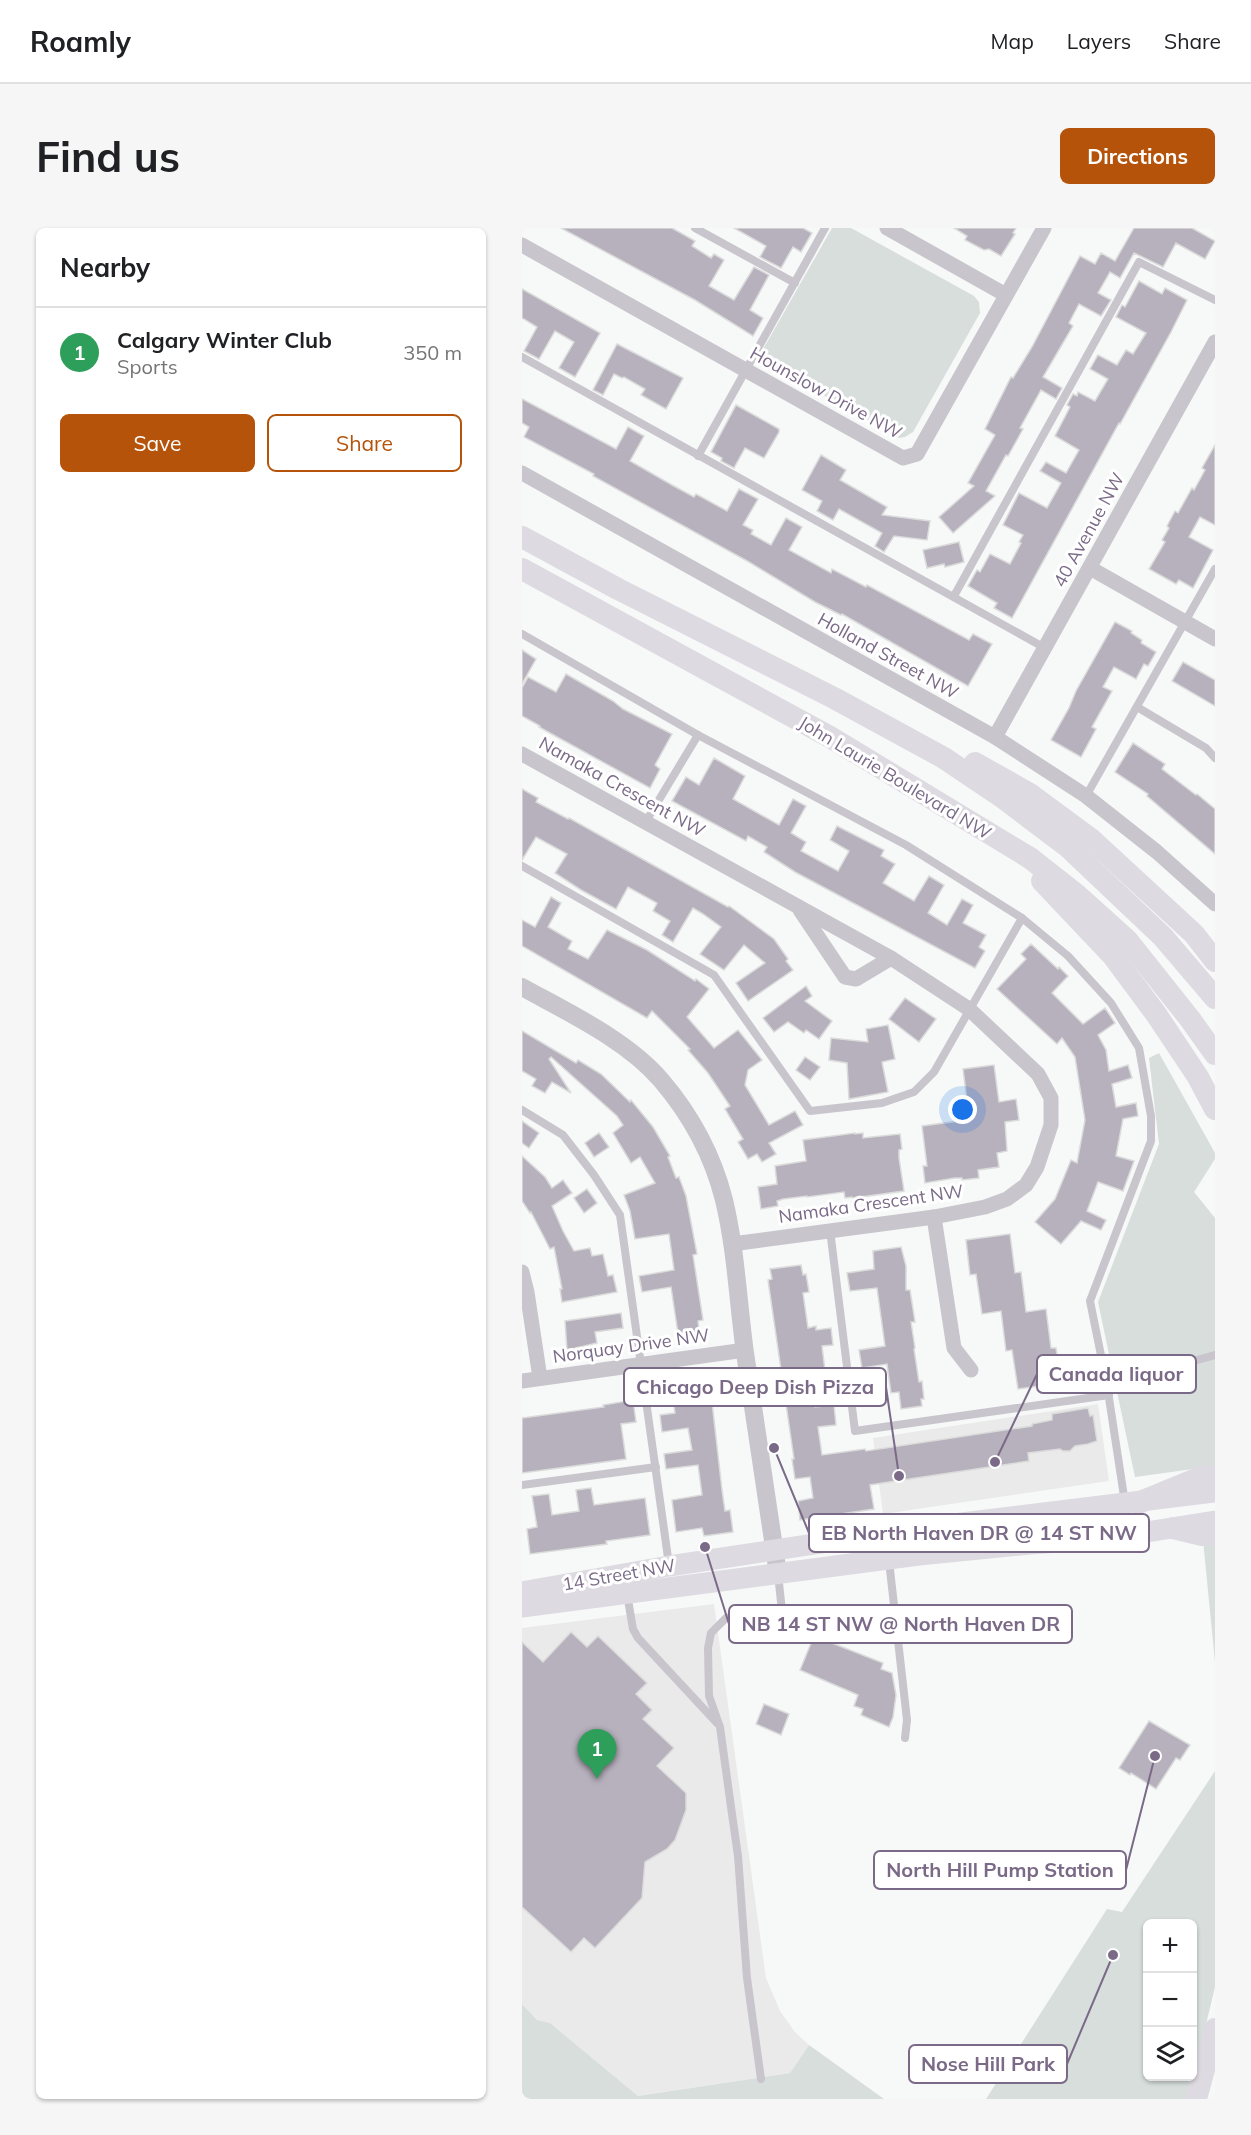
<!DOCTYPE html>
<html lang="en">
<head>
<meta charset="utf-8">
<style>
	:root { --surface:#fff; --page:#f6f6f6; --text:#202124; --muted:#757577; --line:#e0e0e0; --accent:#b45309 }
	body { margin:0; font-family:Mulish,sans-serif; background:var(--page); color:var(--text) }
	.controls { position:absolute; right:18px; bottom:18px; display:grid; overflow:hidden; border-radius:9px; box-shadow:0 2px 4px #0004 }
	.controls button { width:54px; height:54px; display:grid; place-items:center; padding:0; border:0; border-bottom:2px solid var(--line); background:var(--surface); color:var(--text); font:30px sans-serif }
	.you { position:absolute; left:441px; top:882px; width:21px; height:21px; margin:-15px; border:4px solid #fff; border-radius:50%; background:#1a73e8; box-shadow:0 0 0 9px #1a73e833 }
	.badge { display:grid; place-items:center; width:39px; height:39px; border-radius:50%; background:var(--accent); color:#fff; font-size:20px; font-weight:700 }
	.pin { position:absolute; translate:-50% -50px; filter:drop-shadow(0 2px 3px #0008) }
	.pin::after { content:''; position:absolute; top:32px; width:21px; height:18px; background:inherit; clip-path:polygon(0 0,100% 0,50% 100%) }
	.list { margin:0; padding:0; list-style:none }
	h2 { display:flex; justify-content:space-between; align-items:center; height:78px; margin:0; padding:0 24px; font-size:26px }
	h2 small { font-size:20px; font-weight:400; color:var(--muted) }
	.list li { display:grid; grid-template-columns:39px 1fr auto; gap:18px; align-items:center; box-sizing:border-box; height:90px; padding:0 24px; border-top:2px solid var(--line) }
	.list b { display:block; font-size:22px; white-space:nowrap }
	.list p { margin:0; font-size:20px; white-space:nowrap; color:var(--muted) }
	.list em { font-size:20px; font-style:normal; color:var(--muted) }
	.actions { display:flex; gap:12px; padding:18px 24px }
	.actions a { flex:1; padding:14px 0; border:2px solid var(--accent); border-radius:9px; text-align:center; font-size:21px; color:var(--accent) }
	.actions .main { background:var(--accent); color:#fff }
	.icon { flex:none; width:33px; height:33px; fill:none; stroke:currentColor; stroke-width:2; stroke-linecap:round; stroke-linejoin:round }
	.map { position:relative; flex:none; width:693px; height:1871px; overflow:hidden; border-radius:9px }
	header { display:flex; align-items:center; gap:36px; box-sizing:border-box; height:84px; padding:0 30px; background:var(--surface); border-bottom:2px solid var(--line) }
	header strong { font-size:28px }
	nav { display:flex; gap:33px; margin-inline-start:auto; font-size:21px }
	.intro { display:flex; align-items:center; justify-content:space-between; box-sizing:border-box; height:144px; padding:0 36px }
	h1 { margin:0; font-size:42px }
	.button { padding:15px 27px; border-radius:9px; background:var(--accent); color:#fff; font-size:21px; font-weight:700 }
	main { display:flex; gap:36px; padding:0 36px }
	aside { flex:1; background:var(--surface); border-radius:9px; box-shadow:0 2px 4px #0004 }
	.map>svg:first-child { display:block }
</style>
</head>
<body>
<header>
<strong>Roamly</strong>
<nav><a>Map</a><a>Layers</a><a>Share</a></nav>
</header>
<div class="intro"><h1>Find us</h1><a class="button">Directions</a></div>
<main>
<aside>
<h2>Nearby<small></small></h2>
<ul class="list">
<li><span class="badge" style="background:#2e9e5b">1</span><div><b>Calgary Winter Club</b><p>Sports</p></div><em>350 m</em></li>
</ul>
<div class="actions"><a class="main">Save</a><a>Share</a></div>
</aside>
<div class="map">
<svg width="693" height="1871" viewBox="0 0 693 1871">
	<rect width="100%" height="100%" fill="#f7f9f8"/>
	<g fill="#eaeaeb">
		<polygon points="576,1176 587,1253 361,1286 351,1210"/>
		<polygon points="192,1376 244,1750 258,1783 273,1804 287,1817 268,1845 116,1868 28,1795 15,1792 0,1776 0,1400"/>
	</g>
	<g fill="#d7dedc" fill-rule="evenodd">
		<polygon points="310,0 329,0 452,68 457,74 458,85 391,204 383,209 377,210 236,130"/>
		<polygon points="637,825 693,925 693,931 672,964 693,990 693,1238 613,1249 576,1074 637,916 627,830"/>
		<polygon points="693,1311 693,1434 681,1312"/>
		<path d="M693 1543V1759L666 1871H464L585 1681 600 1684ZM626 1696H670V1848H626Z"/>
		<polygon points="0,1776 15,1792 28,1795 116,1868 268,1845 287,1817 362,1871 0,1871"/>
	</g>
	<g fill="#b7b0bd" stroke="#dadbda" stroke-width="1.5">
		<polygon points="39,0 150,0 173,13 170,18 189,30 192,26 202,32 187,58 212,72 232,39 247,47 228,82 241,90 231,108 173,72"/>
		<polygon points="212,0 281,0 290,5 279,24 271,19 259,40 238,29 244,18"/>
		<polygon points="432,0 494,0 491,5 493,6 479,28 467,21 462,22 443,12 445,8"/>
		<polygon points="612,0 670,0 693,13 683,31 654,15 641,39 612,25 598,50 588,44 576,65 589,72 579,88 557,76 547,95 551,98 521,149 540,160 534,171 519,162 498,200 501,201 486,228 484,227 464,263 473,268 431,305 417,289 452,258 446,255 473,207 463,201 489,149 491,150 510,119 558,28 573,36 579,25 593,33"/>
		<polygon points="617,53 640,66 643,60 665,72 649,104 598,196 597,195 490,390 472,380 475,375 446,358 455,342 458,344 468,326 488,336 499,315 497,314 501,307 481,297 497,265 525,280 539,255 518,243 524,234 544,245 557,222 533,208 548,179 545,177 551,166 555,168 556,164 573,173 586,151 568,141 576,127 595,137 604,122 611,126 624,105 594,89 600,77 603,79"/>
		<polygon points="0,61 78,105 53,149 37,140 52,114 33,103 17,131 2,123 15,99 0,90"/>
		<polygon points="95,116 161,150 144,181 119,167 123,161 102,149 100,150 92,146 81,167 71,162"/>
		<polygon points="0,171 94,221 106,199 122,208 108,233 150,257 172,269 174,266 205,283 217,261 236,271 221,297 231,302 229,306 249,317 264,290 280,299 267,322 309,345 310,341 344,359 345,357 447,412 451,406 470,416 446,458 320,386 319,387 293,374 227,334 71,248 72,246 2,209 7,199 0,195"/>
		<polygon points="214,177 257,201 257,204 242,230 223,220 212,240 199,233 200,230 189,224"/>
		<polygon points="693,217 693,297 678,289 667,309 691,322 671,360 657,352 654,356 627,341 643,314 640,312 647,300 645,298 653,283 656,285 670,260 672,262 683,242 680,240"/>
		<polygon points="299,227 324,242 318,252 365,279 360,287 408,293 405,312 372,308 362,324 353,318 360,305 317,281 311,292 295,283 300,273 280,262"/>
		<polygon points="437,314 442,334 423,339 422,336 405,340 401,322"/>
		<polygon points="593,394 610,403 609,405 620,412 619,415 634,424 626,438 622,436 614,451 592,439 581,459 590,463 570,499 574,501 559,529 529,512 547,480 554,463"/>
		<polygon points="0,422 14,431 0,456"/>
		<polygon points="661,434 693,452 693,478 650,453"/>
		<polygon points="44,446 91,473 101,481 150,506 133,537 138,541 128,560 17,499 18,498 0,488 0,460 6,449 34,464"/>
		<polygon points="611,515 643,536 640,541 674,567 675,566 693,581 693,626 625,568 626,566 593,544"/>
		<polygon points="192,530 223,548 211,571 257,597 271,571 284,578 269,605 284,614 279,623 316,643 327,623 308,612 315,598 362,622 359,628 373,636 361,655 392,673 407,648 422,657 406,685 425,697 440,671 451,677 441,695 464,707 457,719 463,723 453,740 273,644 242,624 245,619 226,608 224,613 150,573 164,549 177,557"/>
		<polygon points="0,561 16,570 14,574 46,591 47,590 206,679 207,678 252,711 266,731 264,733 271,742 226,773 214,755 243,735 222,717 202,742 178,726 199,699 181,686 171,680 151,714 140,707 148,693 131,683 135,675 106,659 94,681 59,662 33,645 45,626 14,609 0,632"/>
		<polygon points="29,669 39,675 26,699 50,713 46,721 66,731 85,702 125,722 173,753 174,751 187,761 165,789 192,820 216,802 240,832 226,842 223,857 247,897 273,883 281,897 247,915 254,926 240,934 235,926 226,931 216,914 221,911 203,881 208,878 186,845 166,822 168,821 130,783 125,790 0,718 0,692 13,699"/>
		<polygon points="509,716 536,741 537,739 546,748 530,765 561,796 583,780 593,795 576,807 584,822 587,843 606,837 610,850 590,856 594,879 614,875 616,888 601,891 594,928 612,933 601,963 576,954 565,983 584,992 579,1002 559,993 539,1016 513,994 533,971 549,932 555,935 563,892 553,829 540,810 535,816 475,761 504,731 499,726"/>
		<polygon points="284,758 290,768 283,773 310,793 297,811 284,802 282,805 266,794 252,804 241,790"/>
		<polygon points="383,770 414,791 397,814 367,791"/>
		<polygon points="366,797 373,831 360,834 366,864 327,871 325,835 307,832 309,810 346,814 344,801"/>
		<polygon points="0,803 54,835 56,832 79,846 108,874 109,872 131,899 148,928 146,929 154,950 157,949 164,968 175,1026 171,1027 181,1092 176,1093 178,1109 157,1112 149,1059 120,1064 117,1048 152,1042 147,1006 113,1011 108,983 102,967 133,955 118,929 109,935 91,905 101,897 95,888 29,829 27,831 49,865 30,854 23,865 10,858 14,851 0,843"/>
		<polygon points="283,829 298,839 288,852 274,842"/>
		<polygon points="472,837 477,874 494,871 497,892 483,894 485,923 475,925 477,939 456,942 457,950 440,952 440,950 433,950 403,955 401,938 405,938 400,898 444,892 442,881 446,881 441,841"/>
		<polygon points="0,893 17,905 7,920 0,915"/>
		<polygon points="77,905 87,919 72,929 63,915"/>
		<polygon points="333,905 333,906 341,905 341,910 378,906 380,921 377,922 377,930 382,963 331,970 330,969 323,970 322,964 285,969 285,968 261,971 255,973 256,978 239,981 236,959 255,956 253,938 284,933 281,912"/>
		<polygon points="0,928 23,949 30,960 41,952 50,965 30,978 41,1003 52,1023 68,1020 70,1028 81,1026 86,1048 91,1047 95,1064 40,1074 38,1061 40,1061 32,1019 28,1021 9,984 8,985 0,973"/>
		<polygon points="65,961 75,975 62,985 52,970"/>
		<polygon points="488,1006 493,1045 499,1044 504,1084 524,1081 529,1120 534,1120 539,1155 496,1161 490,1122 484,1123 479,1083 460,1086 454,1046 448,1047 444,1012"/>
		<polygon points="379,1019 384,1038 384,1062 388,1062 393,1094 389,1094 393,1120 392,1121 397,1154 400,1153 402,1171 399,1171 400,1178 379,1181 377,1164 369,1165 365,1136 340,1140 337,1122 363,1118 355,1060 328,1063 325,1045 352,1041 351,1023"/>
		<polygon points="279,1037 281,1047 284,1046 287,1064 281,1065 286,1100 294,1098 294,1102 309,1100 311,1117 300,1118 304,1151 290,1153 293,1179 312,1177 314,1197 296,1199 300,1227 343,1221 344,1223 510,1198 510,1196 530,1192 530,1186 566,1180 568,1188 571,1187 575,1213 566,1216 553,1218 548,1223 541,1223 538,1221 506,1225 507,1233 348,1257 352,1281 278,1292 276,1273 291,1270 288,1249 273,1251 270,1231 272,1231 246,1052 250,1051 248,1041"/>
		<polygon points="99,1085 101,1100 73,1104 75,1115 45,1122 43,1093"/>
		<polygon points="190,1153 193,1174 190,1174 200,1262 203,1283 208,1282 211,1304 182,1308 180,1300 154,1304 150,1272 180,1267 176,1237 144,1241 142,1226 170,1222 166,1200 140,1204 138,1187 153,1185 149,1160"/>
		<polygon points="111,1172 114,1194 99,1196 104,1231 0,1245 0,1190 82,1179 81,1177"/>
		<polygon points="69,1260 72,1277 123,1270 128,1307 84,1313 85,1316 8,1326 5,1301 15,1299 10,1268 27,1266 30,1287 57,1283 54,1262"/>
		<polygon points="49,1404 65,1419 76,1408 125,1455 114,1466 130,1482 121,1491 152,1520 135,1538 164,1565 164,1582 153,1612 145,1621 123,1634 120,1670 73,1720 62,1710 49,1724 0,1679 0,1414 21,1434"/>
		<polygon points="292,1408 361,1435 359,1441 370,1445 374,1467 371,1489 367,1499 339,1487 341,1481 332,1478 336,1467 278,1442"/>
		<polygon points="242,1476 267,1486 259,1507 234,1496"/>
		<polygon points="627,1493 668,1517 658,1532 654,1530 634,1561 609,1545 608,1547 597,1540"/>
	</g>
	<g fill="none" stroke-linecap="round" stroke-linejoin="round">
		<g stroke="#c9c5cc" stroke-width="8">
			<polyline points="173,0 273,55"/>
			<polyline points="0,129 523,420"/>
			<polyline points="176,228 303,0"/>
			<polyline points="432,368 617,34 693,72"/>
			<polyline points="0,406 176,507 384,617 500,690 412,844 392,864 360,875 288,883 192,747 0,638"/>
			<polyline points="615,479 684,520 693,530"/>
			<polyline points="564,568 693,341"/>
			<polyline points="123,595 176,507"/>
			<polyline points="500,690 546,728 589,775 617,820 629,888 629,913 568,1073 585,1157 603,1275"/>
			<polyline points="0,882 41,907 72,947 98,987 147,1337"/>
			<polyline points="308,1002 333,1203 587,1167"/>
			<polyline points="585,1157 693,1127"/>
			<polyline points="0,1257 134,1239"/>
			<polyline points="367,1333 385,1492 383,1510"/>
			<polyline points="105,1366 111,1401 116,1410 195,1495"/>
			<polyline points="260,1383 284,1382 306,1388 376,1412"/>
			<polyline points="340,1400 372,1378"/>
			<polyline points="239,1851 225,1750 216,1628 209,1579 198,1499 187,1468 186,1420 189,1405 204,1390 260,1383 256,1346"/>
		</g>
		<g stroke="#c9c5cc" stroke-width="15">
			<polyline points="365,0 484,67"/>
			<polyline points="0,17 381,230 395,226 522,0"/>
			<polyline points="0,245 473,509 564,568 635,624 693,676"/>
			<polyline points="568,340 693,411"/>
			<polyline points="473,509 693,114"/>
			<polyline points="0,526 369,730 447,781 516,846 529,870 529,897 515,939 504,957 485,971 463,979 412,989 210,1016"/>
			<polyline points="278,682 323,749 334,751 369,730"/>
			<polyline points="412,989 432,1120 449,1142"/>
			<polyline points="0,1044 5,1064 18,1150"/>
			<polyline points="0,1153 223,1122"/>
		</g>
		<path stroke="#c9c5cc" stroke-width="18" d="M0 759C45 784 105 812 139 852 168 886 191 928 202 972 214 1022 216 1074 223 1125 234 1199 245 1272 256 1346"/>
		<g stroke="#dedae1" stroke-width="21">
			<polyline points="0,1364 147,1338 399,1300 693,1264"/>
			<polyline points="0,1379 397,1327 508,1316 581,1311 693,1293"/>
		</g>
		<g stroke="#dedae1" stroke-width="22">
			<polyline points="0,309 96,361 312,470 422,530 480,569 546,619 641,709 693,770"/>
			<polyline points="0,341 308,509 508,630 555,667 606,713 668,791 693,826"/>
			<polyline points="453,535 508,566 569,611 672,706 693,733"/>
			<polyline points="520,653 591,728 634,786 676,849 693,881"/>
			<polyline points="616,1275 677,1250 693,1248"/>
			<polyline points="651,1300 680,1307 693,1306"/>
			<polyline points="674,1871 693,1801"/>
		</g>
	</g>
	<g text-anchor="middle" stroke-width="6" stroke-linejoin="round" paint-order="stroke">
		<g font-size="18" fill="#7a6a87" stroke="#fff">
			<text transform="translate(304 165) rotate(29)" y="6">Hounslow Drive NW</text>
			<text transform="translate(567 302) rotate(-61)" y="6">40 Avenue NW</text>
			<text transform="translate(366 428) rotate(29)" y="6">Holland Street NW</text>
			<text transform="translate(373 550) rotate(31)" y="6">John Laurie Boulevard NW</text>
			<text transform="translate(100 559) rotate(29)" y="6">Namaka Crescent NW</text>
			<text transform="translate(349 976) rotate(-8)" y="6">Namaka Crescent NW</text>
			<text transform="translate(109 1118) rotate(-8)" y="6">Norquay Drive NW</text>
			<text transform="translate(97 1347) rotate(-10)" y="6">14 Street NW</text>
		</g>
	</g>
	<path fill="none" stroke="#7a6a87" stroke-width="2" d="M473 1234L515 1146M377 1248L364 1159M252 1220L287 1305M183 1319L207 1396M633 1528L604 1642M591 1727L545 1836"/>
	<g fill="#7a6a87" stroke="#fff" stroke-width="2">
		<circle cx="473" cy="1234" r="6"/>
		<circle cx="377" cy="1248" r="6"/>
		<circle cx="252" cy="1220" r="6"/>
		<circle cx="183" cy="1319" r="6"/>
		<circle cx="633" cy="1528" r="6"/>
		<circle cx="591" cy="1727" r="6"/>
	</g>
	<g fill="#fff" stroke="#7a6a87" stroke-width="2">
		<rect x="515" y="1127" width="159" height="38" rx="6"/>
		<rect x="102" y="1140" width="262" height="38" rx="6"/>
		<rect x="287" y="1286" width="340" height="38" rx="6"/>
		<rect x="207" y="1377" width="343" height="38" rx="6"/>
		<rect x="352" y="1623" width="252" height="38" rx="6"/>
		<rect x="387" y="1817" width="158" height="38" rx="6"/>
	</g>
	<g font-size="20" text-anchor="middle" font-weight="bold" fill="#7a6a87">
		<text x="594" y="1153">Canada liquor</text>
		<text x="233" y="1166">Chicago Deep Dish Pizza</text>
		<text x="457" y="1312">EB North Haven DR @ 14 ST NW</text>
		<text x="379" y="1403">NB 14 ST NW @ North Haven DR</text>
		<text x="478" y="1649">North Hill Pump Station</text>
		<text x="466" y="1843">Nose Hill Park</text>
	</g>
</svg>
<div class="controls">
<button>+</button>
<button>−</button>
<button><svg class="icon" aria-label="layers" viewBox="0 0 24 24"><path d="M12 4l9 5-9 5-9-5zM3 14l9 5 9-5"/></svg></button>
</div>
<div class="you"></div>
<div class="pin badge" style="left:75px;top:1551px;background:#2e9e5b">1</div>
</div>
</main>
</body>
</html>
